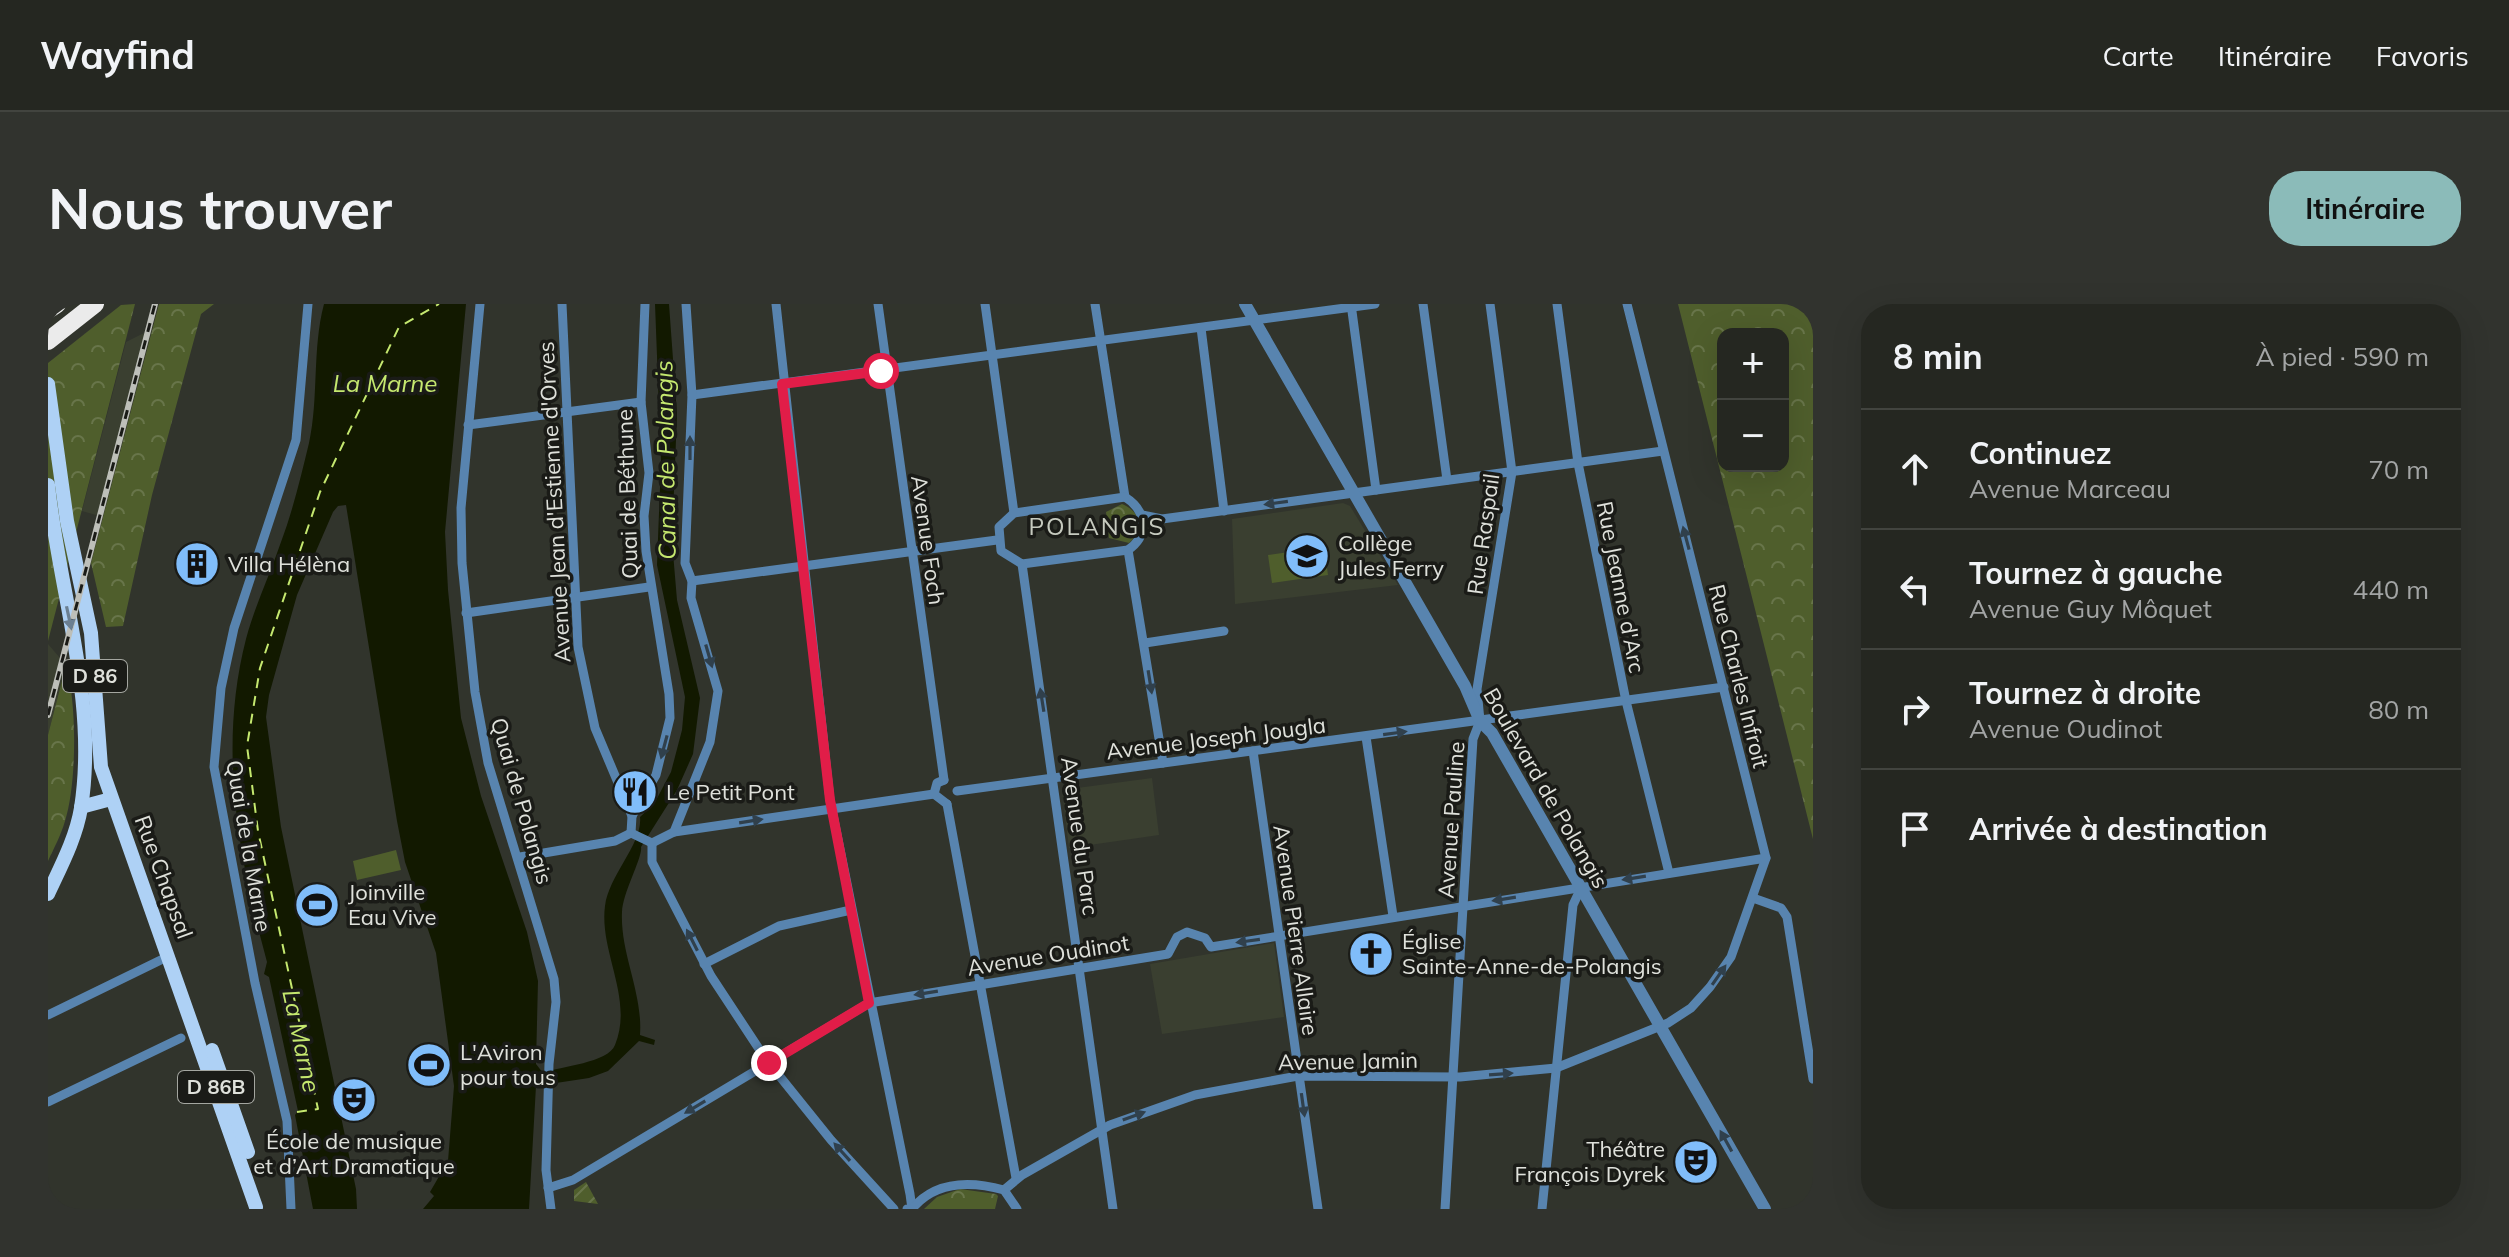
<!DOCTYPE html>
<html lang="fr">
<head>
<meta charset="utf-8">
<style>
	:root { --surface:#252721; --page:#31332e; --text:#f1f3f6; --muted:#a3a5a5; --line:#42443f; --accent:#8bbbb9 }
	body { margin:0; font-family:Mulish,sans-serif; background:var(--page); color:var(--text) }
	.controls { position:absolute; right:24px; top:24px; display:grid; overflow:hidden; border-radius:16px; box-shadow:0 8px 32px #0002 }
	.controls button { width:72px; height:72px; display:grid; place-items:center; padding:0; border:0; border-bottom:2px solid var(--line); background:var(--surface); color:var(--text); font:40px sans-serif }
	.stop { position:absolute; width:24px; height:24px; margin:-18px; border:6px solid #e11d48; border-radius:50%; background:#fff }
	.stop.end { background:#e11d48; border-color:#fff; box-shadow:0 2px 8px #0008 }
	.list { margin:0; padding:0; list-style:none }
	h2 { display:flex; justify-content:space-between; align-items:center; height:104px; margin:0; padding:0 32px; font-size:34px }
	h2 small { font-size:26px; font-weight:400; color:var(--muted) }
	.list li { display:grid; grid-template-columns:52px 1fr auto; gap:24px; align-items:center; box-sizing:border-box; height:120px; padding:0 32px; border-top:2px solid var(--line) }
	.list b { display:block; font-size:30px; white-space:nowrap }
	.list p { margin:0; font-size:26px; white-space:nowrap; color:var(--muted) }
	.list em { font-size:26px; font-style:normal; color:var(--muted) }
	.icon { flex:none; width:44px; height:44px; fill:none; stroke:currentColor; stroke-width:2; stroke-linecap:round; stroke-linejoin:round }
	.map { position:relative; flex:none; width:1765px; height:905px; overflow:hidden; border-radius:32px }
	header { display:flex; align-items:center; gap:48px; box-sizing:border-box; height:112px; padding:0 40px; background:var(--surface); border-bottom:2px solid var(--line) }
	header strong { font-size:38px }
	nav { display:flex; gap:44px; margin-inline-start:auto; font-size:28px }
	.intro { display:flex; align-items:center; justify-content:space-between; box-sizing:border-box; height:192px; padding:0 48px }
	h1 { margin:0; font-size:56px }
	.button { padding:20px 36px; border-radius:32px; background:var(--accent); color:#111; font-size:28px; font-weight:700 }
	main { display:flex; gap:48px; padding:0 48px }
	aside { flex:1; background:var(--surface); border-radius:32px; box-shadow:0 8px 32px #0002 }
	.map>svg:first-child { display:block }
</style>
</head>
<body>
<header>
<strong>Wayfind</strong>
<nav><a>Carte</a><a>Itinéraire</a><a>Favoris</a></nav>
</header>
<div class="intro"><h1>Nous trouver</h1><a class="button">Itinéraire</a></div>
<main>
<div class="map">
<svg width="1765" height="905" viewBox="0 0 1765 905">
	<defs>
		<pattern id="forest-crowns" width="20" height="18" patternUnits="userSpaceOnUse" patternTransform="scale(2)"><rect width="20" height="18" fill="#4f5e2c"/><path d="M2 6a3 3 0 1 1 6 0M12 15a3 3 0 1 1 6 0" fill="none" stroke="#68754a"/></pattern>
		<pattern id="garden-furrows" width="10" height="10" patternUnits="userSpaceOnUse" patternTransform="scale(2)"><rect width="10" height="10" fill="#4f5e2c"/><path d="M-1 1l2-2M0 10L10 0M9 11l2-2" fill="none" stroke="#68754a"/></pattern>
	</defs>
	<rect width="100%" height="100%" fill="#31342c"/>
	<g fill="#3a3f30">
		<polygon points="104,25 55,213 34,207 78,38"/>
		<polygon points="1295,199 1302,202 1350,281 1187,300 1184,215"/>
		<polygon points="0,340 18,361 0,431"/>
		<polygon points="1104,474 1111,531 1021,544 1014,486"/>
		<polygon points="1226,639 1236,713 1114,730 1102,660"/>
	</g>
	<g fill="#4f5e2c">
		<polygon points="1276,243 1280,271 1224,279 1220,251"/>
		<polygon points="348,546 353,566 309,576 305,557"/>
	</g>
	<g fill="url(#forest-crowns)" fill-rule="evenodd">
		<polygon points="87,0 0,337 0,59 73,1"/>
		<polygon points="111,0 166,0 153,10 104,191 75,322 58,323 43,259"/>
		<path d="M1630 0H1765V535ZM1675 30H1735V162H1675Z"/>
		<path d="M1074 200C1093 208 1097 225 1081 239L1061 234 1058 208Z"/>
		<path d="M18 361C29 399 29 479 17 517 13 531 6 544 0 557V431Z"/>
		<polygon points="912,885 948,890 950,892 947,905 876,905 889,893"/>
	</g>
	<polygon fill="url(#garden-furrows)" points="538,878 550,900 526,897 526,886"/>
	<path fill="#121900" d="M276 0H418L397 228 400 286 413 414 433 492 479 628 490 677 488 760 495 769C513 762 560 759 567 741 586 694 551 648 557 602 561 571 595 539 592 513L606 500 623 468 634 426 637 393 609 261 613 157 607 0H621L629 110 624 237 629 296 652 394 645 450 629 486 593 543C595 553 575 588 574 608 572 649 595 689 592 731L607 736 606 741 591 737 560 767 541 774 488 782 481 905H375L386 892 382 888 400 857 406 782 388 649 357 558 349 517 298 201 290 202 285 208 249 291 221 391 218 413 233 523 308 885 309 905H265L247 811 250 807 221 673 216 670 219 658C190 551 170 444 198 335 207 301 222 271 233 238 245 206 253 172 261 139 271 94 264 45 276 0Z"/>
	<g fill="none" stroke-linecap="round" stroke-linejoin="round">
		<polyline stroke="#c5e86f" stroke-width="2" stroke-dasharray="10 8" stroke-linecap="butt" points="249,808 270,805 210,527 199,442 212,364 272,188 351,23 391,0"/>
		<g stroke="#5884af" stroke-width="9">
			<polyline points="432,0 413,204 414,259 427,388 440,459 506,675 508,698 501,760 498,866 503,905"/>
			<polyline points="514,0 530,343 547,424 584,512 583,529"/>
			<polyline points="728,0 782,496 862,890 864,905 859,905"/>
			<polyline points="830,0 896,476"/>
			<polyline points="937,0 966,209"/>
			<polyline points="1047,0 1077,193"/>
			<polyline points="1303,0 1328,186"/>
			<polyline points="1375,0 1399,176"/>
			<polyline points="1509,0 1530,159 1578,397 1621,569"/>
			<polyline points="1153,24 1176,207"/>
			<polyline points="644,91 1327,0"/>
			<polyline points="420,121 593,98"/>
			<path d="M1077 193C1098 206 1102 231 1080 246L974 260 953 247 951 223 966 209Z"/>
			<polyline points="1094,211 1114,215 1615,147"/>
			<polyline points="1080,246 1115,459"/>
			<polyline points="974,260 1065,905"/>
			<polyline points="644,277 949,236"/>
			<polyline points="418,309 601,283"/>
			<polyline points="1097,339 1176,327"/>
			<polyline points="1318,433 1345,612"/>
			<polyline points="1205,447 1270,905"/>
			<polyline points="896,476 889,479 886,490 899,500"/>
			<polyline points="909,487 1676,383"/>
			<polyline points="899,500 968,874"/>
			<polyline points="584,512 608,471 622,414 621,390 598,247 596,212 601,169 593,98 597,0"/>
			<polyline points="626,528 662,438 670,387 643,294 644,277 637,259 644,91 638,0"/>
			<polyline points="583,529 604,539"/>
			<polyline points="604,539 604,558 663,672 717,754 783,836 846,905"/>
			<polyline points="604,539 626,528 886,490"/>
			<polyline points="472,553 567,537 583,529"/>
			<polyline points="1705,594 1733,604 1739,613 1765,775"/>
			<polyline points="656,660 731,622 803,606"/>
			<polyline points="0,711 121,652"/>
			<polyline points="0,798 133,734"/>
			<polyline points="500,884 525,876 821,699 1120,650 1129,633 1139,628 1157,634 1163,643 1718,554"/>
			<polyline points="956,886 974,871 1062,821 1147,791 1250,772 1412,773 1508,764 1620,719 1643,704 1662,683 1683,653 1718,554 1579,0"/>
			<polyline points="243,905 239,817 207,679 166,463 173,384 186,324 248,136 260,0"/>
			<path d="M864 905C887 877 923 877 956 886L969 905"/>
			<polyline points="1397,905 1425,435 1432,417 1429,385 1464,168 1442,0"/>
			<polyline points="1494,905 1525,601 1533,584"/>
		</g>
		<polyline stroke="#5884af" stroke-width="12" points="1197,0 1417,382 1432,417 1444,429 1717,905"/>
		<g stroke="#aed1f5" stroke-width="14">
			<polyline points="0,80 19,217 43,329 53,463 208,903"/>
			<path d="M0 181C11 288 50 395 33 504 28 534 13 562 0 590"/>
			<polyline points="33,503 63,495"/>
			<polyline points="164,746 200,848"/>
		</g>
		<g stroke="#ebebeb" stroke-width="18">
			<polyline points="0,6 9,0"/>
			<polyline points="0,37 47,0"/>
		</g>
		<g stroke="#bdbfb9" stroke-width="6">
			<polyline id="rail" points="0,411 107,0"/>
		</g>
		<use href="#rail" stroke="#1a1b17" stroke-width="3" stroke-dasharray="9" stroke-linecap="butt"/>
	</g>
	<defs><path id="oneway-solid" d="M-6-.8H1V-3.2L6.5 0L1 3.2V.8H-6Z" transform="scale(2)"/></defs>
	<g fill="#30404c">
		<use href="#oneway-solid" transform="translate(642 144) rotate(-90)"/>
		<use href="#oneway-solid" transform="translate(1228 199) rotate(172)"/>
		<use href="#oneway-solid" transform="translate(1638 234) rotate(-105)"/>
		<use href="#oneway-solid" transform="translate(661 352) rotate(74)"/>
		<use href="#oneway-solid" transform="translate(1102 378) rotate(81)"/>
		<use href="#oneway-solid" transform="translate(994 396) rotate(-99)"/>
		<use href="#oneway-solid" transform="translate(1347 429) rotate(-8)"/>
		<use href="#oneway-solid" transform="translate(616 443) rotate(105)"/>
		<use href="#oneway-solid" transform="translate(703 517) rotate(-9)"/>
		<use href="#oneway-solid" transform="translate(1586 574) rotate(171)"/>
		<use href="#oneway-solid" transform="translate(1456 595) rotate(171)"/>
		<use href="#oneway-solid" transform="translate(644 636) rotate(-117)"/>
		<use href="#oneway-solid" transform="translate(1200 637) rotate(172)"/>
		<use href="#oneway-solid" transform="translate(1671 671) rotate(-55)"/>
		<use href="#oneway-solid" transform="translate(878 689) rotate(171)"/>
		<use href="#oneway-solid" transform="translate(1453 770) rotate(-4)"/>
		<use href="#oneway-solid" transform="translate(1255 801) rotate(82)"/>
		<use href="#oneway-solid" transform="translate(647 803) rotate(149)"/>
		<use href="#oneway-solid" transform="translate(1086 812) rotate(-20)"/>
		<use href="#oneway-solid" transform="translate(1678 837) rotate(-119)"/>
		<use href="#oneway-solid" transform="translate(794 848) rotate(-132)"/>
	</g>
	<use fill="#6b7f91" href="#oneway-solid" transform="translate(21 314) rotate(78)"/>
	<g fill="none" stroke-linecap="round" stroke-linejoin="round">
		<polyline stroke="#e11d48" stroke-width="10" points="721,759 821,699 782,496 734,80 833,67"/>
	</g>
	<defs>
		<g id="school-disc" transform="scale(2.3)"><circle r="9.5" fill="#80bdfa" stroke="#1a1b17"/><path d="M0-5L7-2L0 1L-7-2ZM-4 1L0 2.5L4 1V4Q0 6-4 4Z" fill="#111"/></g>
		<g id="building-disc" transform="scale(2.3)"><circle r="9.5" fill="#80bdfa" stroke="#1a1b17"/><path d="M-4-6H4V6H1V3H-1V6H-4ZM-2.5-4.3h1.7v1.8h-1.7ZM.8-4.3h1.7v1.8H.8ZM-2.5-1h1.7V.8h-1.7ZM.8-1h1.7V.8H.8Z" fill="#111"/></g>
		<g id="restaurant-disc" transform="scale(2.3)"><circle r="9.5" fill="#80bdfa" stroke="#1a1b17"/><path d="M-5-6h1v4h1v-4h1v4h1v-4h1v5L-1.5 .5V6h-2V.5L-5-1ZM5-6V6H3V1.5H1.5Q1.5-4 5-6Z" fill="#111"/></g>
		<g id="stadium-disc" transform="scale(2.3)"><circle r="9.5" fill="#80bdfa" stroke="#1a1b17"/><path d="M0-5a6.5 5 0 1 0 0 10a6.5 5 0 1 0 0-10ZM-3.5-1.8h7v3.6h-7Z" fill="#111"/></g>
		<g id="church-disc" transform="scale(2.3)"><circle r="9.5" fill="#80bdfa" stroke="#1a1b17"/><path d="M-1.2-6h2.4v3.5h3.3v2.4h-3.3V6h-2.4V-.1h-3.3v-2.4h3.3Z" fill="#111"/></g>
		<g id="theatre-disc" transform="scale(2.3)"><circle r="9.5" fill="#80bdfa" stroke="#1a1b17"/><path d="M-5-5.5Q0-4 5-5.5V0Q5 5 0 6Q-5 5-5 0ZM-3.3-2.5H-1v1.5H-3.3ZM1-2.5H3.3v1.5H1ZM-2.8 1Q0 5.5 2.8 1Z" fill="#111"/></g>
	</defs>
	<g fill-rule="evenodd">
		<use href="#school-disc" x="1259" y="252"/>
		<use href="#building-disc" x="149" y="260"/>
		<use href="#restaurant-disc" x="587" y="488"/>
		<use href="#stadium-disc" x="269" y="601"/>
		<use href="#church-disc" x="1323" y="650"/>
		<use href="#stadium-disc" x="381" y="761"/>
		<use href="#theatre-disc" x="306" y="796"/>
		<use href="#theatre-disc" x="1648" y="858"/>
	</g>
	<g text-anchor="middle" stroke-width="7" stroke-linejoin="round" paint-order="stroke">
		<g fill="#1a1b17" stroke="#a4a6a0" stroke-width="2">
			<rect x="15" y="356" width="64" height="32" rx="6"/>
			<rect x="130" y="767" width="76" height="32" rx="6"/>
		</g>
		<g font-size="20" font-weight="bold" fill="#dfe1db">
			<text x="47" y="379">D 86</text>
			<text x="168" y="790">D 86B</text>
		</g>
		<g font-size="22" fill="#dfe1db" stroke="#1a1b17">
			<text transform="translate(579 190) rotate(-92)" y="8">Quai de Béthune</text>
			<text transform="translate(506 198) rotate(-93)" y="8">Avenue Jean d'Estienne d'Orves</text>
			<text transform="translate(1435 230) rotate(-82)" y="8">Rue Raspail</text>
			<text transform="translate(880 236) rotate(82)" y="8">Avenue Foch</text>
			<text transform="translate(1573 283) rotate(79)" y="8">Rue Jeanne d'Arc</text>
			<text transform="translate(1691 372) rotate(76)" y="8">Rue Charles Infroit</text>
			<text transform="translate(1168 434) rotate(-7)" y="8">Avenue Joseph Jougla</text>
			<text transform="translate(1498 484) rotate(60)" y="8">Boulevard de Polangis</text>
			<text transform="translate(474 497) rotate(74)" y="8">Quai de Polangis</text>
			<text transform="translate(1403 516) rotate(-86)" y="8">Avenue Pauline</text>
			<text transform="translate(1032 532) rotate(82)" y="8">Avenue du Parc</text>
			<text transform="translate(201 542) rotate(80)" y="8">Quai de la Marne</text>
			<text transform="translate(116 573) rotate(70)" y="8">Rue Chapsal</text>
			<text transform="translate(1248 626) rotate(82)" y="8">Avenue Pierre Allaire</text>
			<text transform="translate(1000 651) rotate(-9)" y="8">Avenue Oudinot</text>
			<text transform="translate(1300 757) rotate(-1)" y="8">Avenue Jamin</text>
		</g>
		<g font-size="22" fill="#dfe1db" stroke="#1a1b17" text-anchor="start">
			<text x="1290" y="247">Collège<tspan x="1290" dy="25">Jules Ferry</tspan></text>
			<text x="180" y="268">Villa Hélèna</text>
			<text x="618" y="496">Le Petit Pont</text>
			<text x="300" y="596">Joinville<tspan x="300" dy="25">Eau Vive</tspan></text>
			<text x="1354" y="645">Église<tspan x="1354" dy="25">Sainte-Anne-de-Polangis</tspan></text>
			<text x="412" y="756">L'Aviron<tspan x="412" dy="25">pour tous</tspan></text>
			<text x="306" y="845" text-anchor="middle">École de musique<tspan x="306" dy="25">et d’Art Dramatique</tspan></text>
			<text x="1617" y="853" text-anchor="end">Théâtre<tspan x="1617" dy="25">François Dyrek</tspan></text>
		</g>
		<g font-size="24" font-style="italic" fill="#c5e86f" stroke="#1a1b17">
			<text x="337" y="88">La Marne</text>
			<text transform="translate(618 156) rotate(-91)" y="8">Canal de Polangis</text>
			<text transform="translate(253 737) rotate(78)" y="8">La Marne</text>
		</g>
		<g font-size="24" letter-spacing="2" fill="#c6cabf" stroke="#1a1b17">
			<text x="1049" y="231">POLANGIS</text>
		</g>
	</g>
</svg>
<div class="controls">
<button>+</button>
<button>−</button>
</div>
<div class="stop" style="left:833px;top:67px"></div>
<div class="stop end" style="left:721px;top:759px"></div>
</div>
<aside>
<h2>8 min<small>À pied · 590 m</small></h2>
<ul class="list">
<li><svg class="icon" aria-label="ahead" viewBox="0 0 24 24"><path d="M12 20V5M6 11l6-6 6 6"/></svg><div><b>Continuez</b><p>Avenue Marceau</p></div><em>70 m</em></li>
<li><svg class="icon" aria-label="left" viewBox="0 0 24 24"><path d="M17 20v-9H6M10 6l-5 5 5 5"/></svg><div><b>Tournez à gauche</b><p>Avenue Guy Môquet</p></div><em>440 m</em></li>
<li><svg class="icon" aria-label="right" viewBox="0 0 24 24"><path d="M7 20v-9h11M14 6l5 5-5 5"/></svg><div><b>Tournez à droite</b><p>Avenue Oudinot</p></div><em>80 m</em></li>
<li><svg class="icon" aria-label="arrive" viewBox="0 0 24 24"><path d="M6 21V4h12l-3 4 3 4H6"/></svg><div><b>Arrivée à destination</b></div></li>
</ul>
</aside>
</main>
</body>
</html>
